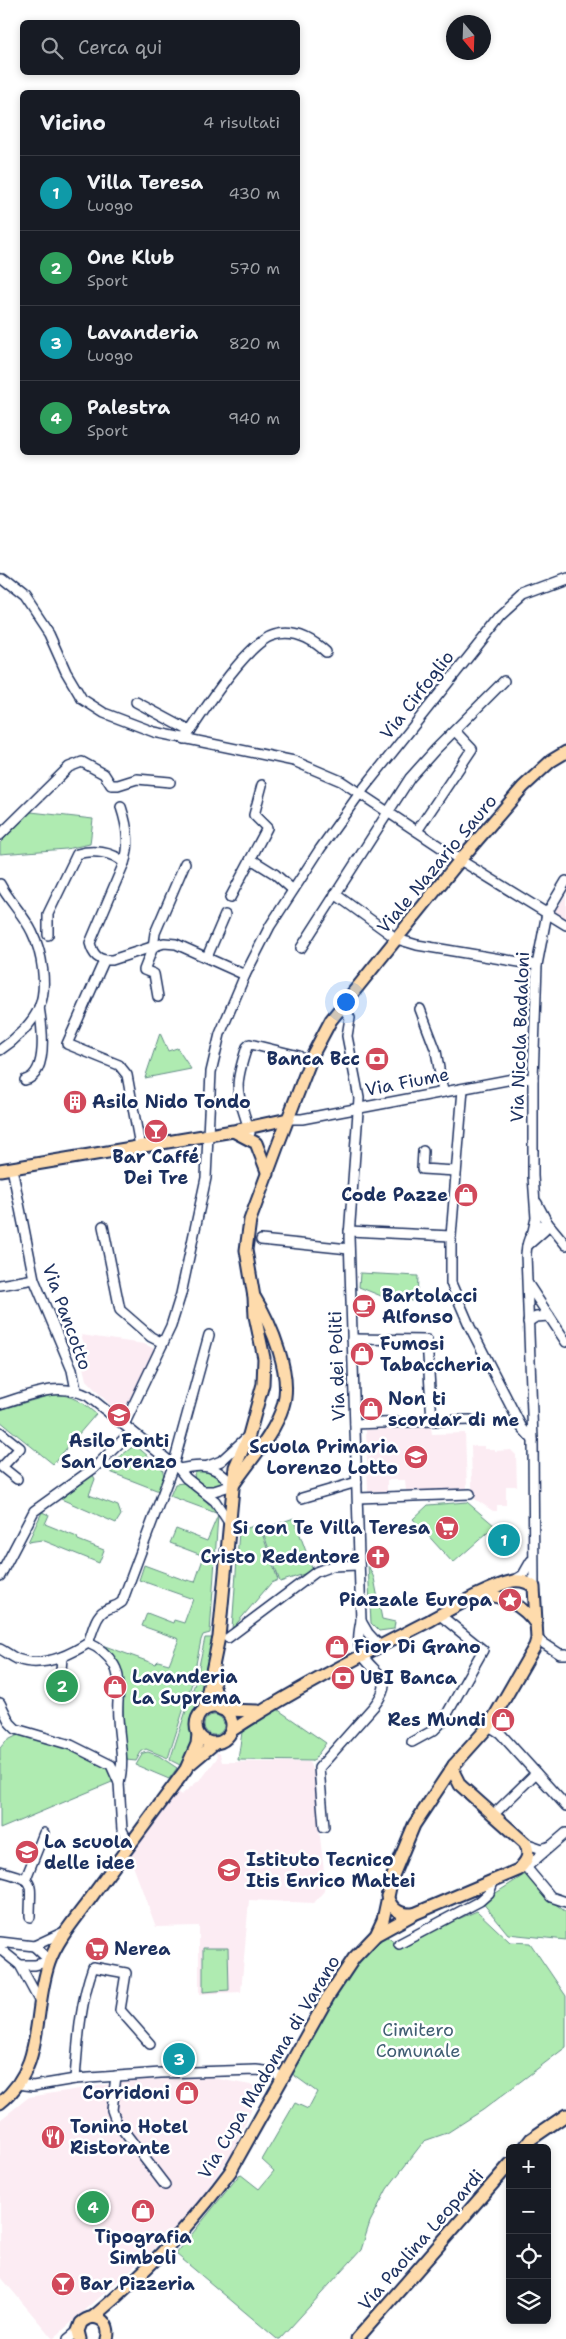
<!DOCTYPE html>
<html lang="it">
<head>
<meta charset="utf-8">
<style>
	:root { --surface:#171b24; --page:#242831; --text:#f1f3f6; --muted:#9ea1a6; --line:#363941; --accent:#0f766e }
	body { margin:0; font-family:"Shantell Sans",sans-serif; background:var(--page); color:var(--text) }
	.controls { position:absolute; right:15px; bottom:15px; display:grid; overflow:hidden; border-radius:8px; box-shadow:0 2px 8px #0003 }
	.controls button { width:45px; height:45px; display:grid; place-items:center; padding:0; border:0; border-bottom:1px solid var(--line); background:var(--surface); color:var(--text); font:25px sans-serif }
	.compass { position:absolute; left:446px; top:15px; width:45px; height:45px; border-radius:50%; background:var(--surface); box-shadow:0 2px 8px #0003; rotate:161deg }
	.you { position:absolute; left:345px; top:1001px; width:18px; height:18px; margin:-12px; border:4px solid #fff; border-radius:50%; background:#1a73e8; box-shadow:0 0 0 8px #1a73e833 }
	.badge { display:grid; place-items:center; width:32px; height:32px; border-radius:50%; background:var(--accent); color:#fff; font-size:16px; font-weight:700 }
	.pin { position:absolute; translate:-50% -50%; border:2px solid #fff; box-shadow:0 1px 5px #0006 }
	.list { margin:0; padding:0; list-style:none }
	h2 { display:flex; justify-content:space-between; align-items:center; height:65px; margin:0; padding:0 20px; font-size:21px }
	h2 small { font-size:16px; font-weight:400; color:var(--muted) }
	.list li { display:grid; grid-template-columns:32px 1fr auto; gap:15px; align-items:center; box-sizing:border-box; height:75px; padding:0 20px; border-top:1px solid var(--line) }
	.list b { display:block; font-size:19px; white-space:nowrap }
	.list p { margin:0; font-size:16px; white-space:nowrap; color:var(--muted) }
	.list em { font-size:16px; font-style:normal; color:var(--muted) }
	.icon { flex:none; width:28px; height:28px; fill:none; stroke:currentColor; stroke-width:2; stroke-linecap:round; stroke-linejoin:round }
	.map { position:relative; flex:none; width:566px; height:2339px; overflow:hidden }
	.search { position:absolute; background:var(--surface); box-shadow:0 2px 8px #0003; left:20px; top:20px; width:280px; height:55px; display:flex; align-items:center; gap:12px; box-sizing:border-box; padding:0 18px; border-radius:8px; color:var(--muted); font-size:19px }
	.panel { position:absolute; background:var(--surface); box-shadow:0 2px 8px #0003; left:20px; top:90px; width:280px; height:365px; border-radius:8px }
	.map>svg:first-child { display:block }
</style>
</head>
<body>
<div class="map">
<svg width="566" height="2339" viewBox="0 0 566 2339">
	<rect width="100%" height="100%" fill="#fff"/>
	<filter id="ink" filterUnits="userSpaceOnUse"><feTurbulence type="fractalNoise" baseFrequency=".02" numOctaves="2"/><feDisplacementMap in="SourceGraphic" scale="10" xChannelSelector="R" yChannelSelector="G"/><feConvolveMatrix kernelMatrix="1 2 1 2 8 2 1 2 1" color-interpolation-filters="sRGB"/></filter>
	<g filter="url(#ink)">
		<g fill="#fcecf3">
			<polygon points="566,895 566,919 554,912"/>
			<polygon points="81,1335 144,1344 155,1349 127,1411 120,1407 118,1410 110,1405 86,1380 82,1363 87,1352"/>
			<polygon points="431,1427 432,1434 465,1433 467,1488 406,1491 405,1480 387,1480 387,1491 368,1492 366,1430"/>
			<polygon points="471,1446 484,1446 484,1449 495,1449 495,1451 511,1450 516,1455 517,1486 506,1486 506,1505 497,1505 497,1511 493,1511 475,1499 472,1486"/>
			<polygon points="216,1752 220,1754 222,1762 309,1762 318,1783 319,1828 325,1880 324,1891 314,1903 249,1900 241,1992 199,1994 199,1926 156,1927 129,1855 176,1790 181,1795 203,1777 217,1758"/>
			<polygon points="208,2077 261,2087 233,2152 184,2222 53,2339 0,2276 0,2120 29,2097 129,2081"/>
		</g>
		<g fill="#afebb1" stroke="#658d88">
			<polygon points="31,812 93,819 90,844 66,849 0,854 0,843"/>
			<polygon points="160,1033 168,1051 177,1048 191,1069 145,1078"/>
			<polygon points="360,1273 418,1276 417,1301 391,1300 359,1287"/>
			<path d="M54 1394C72 1395 82 1402 96 1414L53 1464 0 1421V1410Z"/>
			<polygon points="135,1445 162,1468 164,1476 159,1491 110,1472 119,1464 118,1458"/>
			<polygon points="199,1470 210,1471 223,1481 223,1486 216,1487 201,1486 195,1480 194,1474"/>
			<polygon points="93,1475 95,1479 89,1495 118,1506 121,1515 116,1523 61,1499"/>
			<polygon points="184,1483 207,1502 216,1513 170,1496 175,1484"/>
			<polygon points="467,1502 495,1526 453,1563 413,1519 428,1505"/>
			<polygon points="42,1512 49,1515 45,1524 77,1537 78,1540 104,1550 99,1563 42,1540 28,1542"/>
			<polygon points="218,1515 210,1633 203,1635 201,1640 192,1683 168,1758 146,1749 141,1752 136,1761 126,1760 121,1673 115,1660 102,1645 155,1664 158,1661 169,1664 179,1639 142,1626 147,1613 173,1623 174,1620 184,1623 193,1599 139,1580 144,1565 187,1581 187,1580 195,1582 204,1556 170,1543 176,1529 207,1541"/>
			<polygon points="294,1518 313,1571 280,1582 262,1529"/>
			<polygon points="259,1524 278,1580 271,1583 232,1629 239,1531"/>
			<polygon points="368,1565 374,1578 382,1619 395,1622 394,1629 379,1631 371,1623"/>
			<polygon points="205,1638 213,1638 200,1705 191,1719 192,1743 180,1765 170,1760 196,1680"/>
			<polygon points="277,1709 326,1743 313,1761 238,1760 242,1732"/>
			<circle cx="214" cy="1725" r="10"/>
			<path d="M18 1735C51 1739 83 1751 110 1771L112 1782 0 1829V1748L6 1741Z"/>
			<polygon points="148,1752 159,1756 177,1768 169,1779 136,1765 143,1753"/>
			<polygon points="527,1873 550,1900 566,1912 566,1940 508,1934 482,1902"/>
			<polygon points="477,1911 510,1942 530,1943 566,1996 566,2047 483,2110 447,2133 424,2141 387,2189 370,2222 361,2250 280,2339 277,2339 176,2254 240,2174 259,2189 274,2171 262,2160 295,2103 308,2109 317,2092 291,2073 344,1980 379,1938 386,1936 401,1948 442,1926"/>
			<polygon points="203,1948 228,1948 229,1990 203,1992"/>
		</g>
		<g fill="none" stroke-linecap="round" stroke-linejoin="round">
			<g stroke="#1b2f5e" stroke-width="12">
				<g id="minor">
					<polyline points="0,578 25,598 49,634 66,672 82,699 104,713 154,732 294,761 341,781 460,860 566,925"/>
					<polyline points="136,702 190,731"/>
					<path d="M185 739C201 715 247 642 274 635 295 629 312 639 326 652"/>
					<path d="M121 807C127 825 131 845 124 863"/>
					<polyline points="417,831 472,749 455,731"/>
					<polyline points="0,835 69,767 82,762 104,774 111,785 118,785 137,779 170,782"/>
					<polyline points="251,859 275,874 293,890"/>
					<path d="M0 884C9 901 24 915 32 932 42 952 48 987 39 1008 32 1024 15 1040 0 1050"/>
					<polyline points="335,894 397,939 417,945 537,965"/>
					<polyline points="230,898 267,828 254,815 262,785"/>
					<path d="M48 935V914L77 854C93 850 112 851 124 863L90 943C93 955 98 961 112 960L164 943 176 944 245 975"/>
					<polyline points="301,948 410,778 436,749 504,681"/>
					<polyline points="207,957 225,915"/>
					<polyline points="104,961 67,1044 119,1065 127,1075 140,1146"/>
					<polyline points="158,997 154,974 144,970 153,947 155,933 185,863"/>
					<polyline points="420,1009 436,1051 443,1092"/>
					<path d="M25 1080C49 1074 42 1025 39 1007"/>
					<polyline points="463,1089 451,1236 451,1283 470,1327 522,1428 533,1440"/>
					<polyline points="288,1119 302,1119 518,1078 533,1079"/>
					<path d="M250 1133C238 1091 232 1092 247 1047L250 1044 299 1056"/>
					<polyline points="423,1151 422,1169 456,1171"/>
					<polyline points="12,1168 34,1279 72,1370 76,1390"/>
					<polyline points="537,1203 547,1222 566,1245"/>
					<polyline points="103,1226 120,1310 151,1337 163,1343"/>
					<polyline points="349,1231 451,1236"/>
					<polyline points="533,1231 536,1218 533,1176 533,1079 537,965 547,913 566,881"/>
					<polyline points="261,1240 349,1249"/>
					<polyline points="527,1246 544,1231 547,1222"/>
					<polyline points="528,1284 566,1342"/>
					<polyline points="0,1285 34,1279"/>
					<polyline points="528,1322 536,1317 549,1316"/>
					<polyline points="352,1339 427,1340 432,1421 355,1424"/>
					<path d="M0 1404C30 1395 58 1381 88 1396L179 1469 186 1478 215 1501 230 1524"/>
					<polyline points="432,1421 471,1420"/>
					<polyline points="124,1425 171,1326 181,1294 206,1178 211,1072 220,1034 245,975 270,926 320,849 360,793 502,615 523,596 566,580"/>
					<polyline points="0,1432 20,1448 2,1467 17,1479"/>
					<polyline points="208,1466 221,1461 245,1439"/>
					<path d="M179 1469C205 1463 215 1465 233 1485L214 1491H203"/>
					<polyline points="302,1498 357,1482"/>
					<polyline points="358,1498 470,1494"/>
					<polyline points="0,1576 34,1511 94,1468 131,1432"/>
					<polyline points="513,1581 523,1575 531,1561"/>
					<path d="M534 1587 533 1440 526 1254C527 1238 532 1229 547 1222"/>
					<polyline points="361,1621 368,1633 380,1646"/>
					<polyline points="228,1638 316,1572 332,1566 359,1565"/>
					<polyline points="537,1639 560,1654 566,1654"/>
					<path d="M88 1643C92 1634 95 1616 104 1611 110 1607 116 1607 122 1602L173 1466 209 1335"/>
					<path d="M88 1643C98 1647 108 1655 114 1665 123 1680 116 1701 118 1718 119 1740 125 1761 119 1783"/>
					<path d="M0 1649C6 1652 11 1656 17 1659 41 1668 68 1656 88 1643"/>
					<polyline points="60,1685 62,1657"/>
					<polyline points="0,1703 10,1723 16,1729 71,1745 111,1765 119,1783 122,1830 130,1845"/>
					<polyline points="489,1726 500,1733 566,1806"/>
					<polyline points="412,1742 434,1730 443,1721 483,1650 440,1615"/>
					<polyline points="493,1815 536,1773"/>
					<path d="M324 1827 319 1768 374 1706C399 1674 371 1675 361 1652 357 1642 359 1631 361 1621L349 1236 359 1098 347 1036 350 1018 342 1006"/>
					<polyline points="525,1843 542,1849 550,1846"/>
					<polyline points="525,1866 551,1897 566,1902"/>
					<polyline points="521,1868 529,1865 566,1833"/>
					<path d="M0 1871C37 1881 30 1880 30 1917"/>
					<polyline points="26,1878 44,1833"/>
					<polyline points="0,1942 34,1946 66,1931"/>
					<polyline points="399,1944 480,1901 489,1893 494,1880"/>
					<polyline points="0,1949 20,1965 41,2004"/>
					<polyline points="20,1965 35,1965 50,1961 34,1946"/>
					<polyline points="116,2076 112,2110 116,2121 165,2185"/>
					<path d="M75 2079C78 2040 80 2003 93 1967L126 1973 120 2010 150 2044"/>
					<polyline points="18,2084 33,2086 75,2079 161,2073 256,2070 274,2072 282,2078"/>
					<polyline points="68,2339 78,2331"/>
				</g>
			</g>
			<g stroke="#1b2f5e" stroke-width="15">
				<g id="major">
					<polyline points="235,1132 256,1143 268,1174"/>
					<polyline points="0,1170 233,1131 288,1119"/>
					<path d="M234 1484C251 1459 274 1435 283 1406 293 1375 271 1324 255 1298"/>
					<path d="M482 1595C503 1594 524 1607 536 1624"/>
					<polyline points="213,1679 214,1687 221,1709"/>
					<circle cx="214" cy="1725" r="18"/>
					<polyline points="204,1710 219,1637 235,1467 249,1435 263,1384 264,1358 255,1316 254,1297 246,1250 250,1220 279,1142 313,1054 331,1020 460,860 523,787 551,761 566,752"/>
					<polyline points="224,1710 258,1711"/>
					<path d="M231 1731C293 1690 361 1656 427 1622 449 1610 490 1586 513 1581 521 1580 528 1582 534 1587L537 1639 535 1646 489 1726 454 1765 414 1825 392 1878 383 1920 377 1933"/>
					<polyline points="190,1764 215,1743"/>
					<path d="M387 1896C392 1910 400 1915 414 1914"/>
					<path d="M0 2103C46 2066 32 2012 49 1963 58 1937 80 1914 95 1892 125 1851 156 1810 186 1769L197 1744 198 1734"/>
					<polyline points="524,2148 531,2139 566,2115"/>
					<path d="M93 2317C143 2275 191 2225 230 2172L328 1997 354 1958 376 1935 414 1914 518 1870C527 1861 531 1855 525 1843L460 1785 454 1773V1765"/>
					<path d="M80 2339 78 2331 81 2323C95 2310 112 2322 107 2339"/>
					<polyline points="357,2339 510,2164"/>
				</g>
			</g>
			<use href="#minor" stroke="#fff" stroke-width="9"/>
			<use href="#major" stroke="#fedbac" stroke-width="11"/>
		</g>
	</g>
	<defs>
		<g id="bank-disc" transform="scale(1.25)"><circle r="9.5" fill="#d1495b" stroke="#fff"/><path d="M-6-4H6V4H-6ZM0-2.3a2.3 2.3 0 1 0 0 4.6a2.3 2.3 0 1 0 0-4.6Z" fill="#fff"/></g>
		<g id="building-disc" transform="scale(1.25)"><circle r="9.5" fill="#d1495b" stroke="#fff"/><path d="M-4-6H4V6H1V3H-1V6H-4ZM-2.5-4.3h1.7v1.8h-1.7ZM.8-4.3h1.7v1.8H.8ZM-2.5-1h1.7V.8h-1.7ZM.8-1h1.7V.8H.8Z" fill="#fff"/></g>
		<g id="bar-disc" transform="scale(1.25)"><circle r="9.5" fill="#d1495b" stroke="#fff"/><path d="M-6-5H6L.8 .8V4.5H3.5V6h-7V4.5H-.8V.8Z" fill="#fff"/></g>
		<g id="shop-disc" transform="scale(1.25)"><circle r="9.5" fill="#d1495b" stroke="#fff"/><path d="M-5-2.5h2.3a2.7 3.5 0 0 1 5.4 0H5L5.5 6h-11ZM-1.5-2.5h3a1.5 2.3 0 0 0-3 0Z" fill="#fff"/></g>
		<g id="cafe-disc" transform="scale(1.25)"><circle r="9.5" fill="#d1495b" stroke="#fff"/><path d="M-5.5-4.5H6V0H3Q3 3.5 0 3.5H-2.5Q-5.5 3.5-5.5 0ZM3-3.2v2h1.7v-2ZM-6 4.5H4V6H-6Z" fill="#fff"/></g>
		<g id="school-disc" transform="scale(1.25)"><circle r="9.5" fill="#d1495b" stroke="#fff"/><path d="M0-5L7-2L0 1L-7-2ZM-4 1L0 2.5L4 1V4Q0 6-4 4Z" fill="#fff"/></g>
		<g id="supermarket-disc" transform="scale(1.25)"><circle r="9.5" fill="#d1495b" stroke="#fff"/><path d="M-6-5.5h2.5l.6 2H6L4.5 2H-2.5L-4.4-4H-6ZM-1.5 3.2a1.3 1.3 0 1 0 .1 0ZM3 3.2a1.3 1.3 0 1 0 .1 0Z" fill="#fff"/></g>
		<g id="church-disc" transform="scale(1.25)"><circle r="9.5" fill="#d1495b" stroke="#fff"/><path d="M-1.2-6h2.4v3.5h3.3v2.4h-3.3V6h-2.4V-.1h-3.3v-2.4h3.3Z" fill="#fff"/></g>
		<g id="sight-disc" transform="scale(1.25)"><circle r="9.5" fill="#d1495b" stroke="#fff"/><path d="M0-6L1.8-2.2L6-1.7L2.9 1.2L3.7 5.4L0 3.3L-3.7 5.4L-2.9 1.2L-6-1.7L-1.8-2.2Z" fill="#fff"/></g>
		<g id="restaurant-disc" transform="scale(1.25)"><circle r="9.5" fill="#d1495b" stroke="#fff"/><path d="M-5-6h1v4h1v-4h1v4h1v-4h1v5L-1.5 .5V6h-2V.5L-5-1ZM5-6V6H3V1.5H1.5Q1.5-4 5-6Z" fill="#fff"/></g>
	</defs>
	<g fill-rule="evenodd">
		<use href="#bank-disc" x="377" y="1059"/>
		<use href="#building-disc" x="75" y="1102"/>
		<use href="#bar-disc" x="156" y="1131"/>
		<use href="#shop-disc" x="466" y="1195"/>
		<use href="#cafe-disc" x="364" y="1306"/>
		<use href="#shop-disc" x="362" y="1354"/>
		<use href="#shop-disc" x="371" y="1409"/>
		<use href="#school-disc" x="119" y="1415"/>
		<use href="#school-disc" x="416" y="1457"/>
		<use href="#supermarket-disc" x="447" y="1528"/>
		<use href="#church-disc" x="378" y="1557"/>
		<use href="#sight-disc" x="510" y="1600"/>
		<use href="#shop-disc" x="337" y="1647"/>
		<use href="#bank-disc" x="343" y="1678"/>
		<use href="#shop-disc" x="115" y="1687"/>
		<use href="#shop-disc" x="503" y="1720"/>
		<use href="#school-disc" x="27" y="1852"/>
		<use href="#school-disc" x="229" y="1870"/>
		<use href="#supermarket-disc" x="97" y="1949"/>
		<use href="#shop-disc" x="187" y="2093"/>
		<use href="#restaurant-disc" x="53" y="2137"/>
		<use href="#shop-disc" x="143" y="2211"/>
		<use href="#bar-disc" x="63" y="2284"/>
	</g>
	<g text-anchor="middle" stroke-width="5" stroke-linejoin="round" paint-order="stroke">
		<g font-size="18" fill="#1b2f5e" stroke="#fff">
			<text transform="translate(417 695) rotate(-52)" y="6">Via Cirfoglio</text>
			<text transform="translate(437 864) rotate(-50)" y="6">Viale Nazario Sauro</text>
			<text transform="translate(520 1037) rotate(-88)" y="6">Via Nicola Badaloni</text>
			<text transform="translate(407 1082) rotate(-11)" y="6">Via Fiume</text>
			<text transform="translate(67 1317) rotate(70)" y="6">Via Pancotto</text>
			<text transform="translate(337 1366) rotate(-92)" y="6">Via dei Politi</text>
			<text transform="translate(269 2067) rotate(-59)" y="6">Via Cupa Madonna di Varano</text>
			<text transform="translate(421 2240) rotate(-49)" y="6">Via Paolina Leopardi</text>
		</g>
		<g font-size="18" font-weight="bold" fill="#1b2f5e" stroke="#fff" text-anchor="start">
			<text x="360" y="1065" text-anchor="end">Banca Bcc</text>
			<text x="92" y="1108">Asilo Nido Tondo</text>
			<text x="156" y="1163" text-anchor="middle">Bar Caffé<tspan x="156" dy="21">Dei Tre</tspan></text>
			<text x="448" y="1201" text-anchor="end">Code Pazze</text>
			<text x="382" y="1302">Bartolacci<tspan x="382" dy="21">Alfonso</tspan></text>
			<text x="380" y="1350">Fumosi<tspan x="380" dy="21">Tabaccheria</tspan></text>
			<text x="388" y="1405">Non ti<tspan x="388" dy="21">scordar di me</tspan></text>
			<text x="119" y="1447" text-anchor="middle">Asilo Fonti<tspan x="119" dy="21">San Lorenzo</tspan></text>
			<text x="398" y="1453" text-anchor="end">Scuola Primaria<tspan x="398" dy="21">Lorenzo Lotto</tspan></text>
			<text x="430" y="1534" text-anchor="end">Si con Te Villa Teresa</text>
			<text x="360" y="1563" text-anchor="end">Cristo Redentore</text>
			<text x="492" y="1606" text-anchor="end">Piazzale Europa</text>
			<text x="354" y="1653">Fior Di Grano</text>
			<text x="132" y="1683">Lavanderia<tspan x="132" dy="21">La Suprema</tspan></text>
			<text x="360" y="1684">UBI Banca</text>
			<text x="486" y="1726" text-anchor="end">Res Mundi</text>
			<text x="44" y="1848">La scuola<tspan x="44" dy="21">delle idee</tspan></text>
			<text x="246" y="1866">Istituto Tecnico<tspan x="246" dy="21">Itis Enrico Mattei</tspan></text>
			<text x="114" y="1955">Nerea</text>
			<text x="170" y="2099" text-anchor="end">Corridoni</text>
			<text x="70" y="2133">Tonino Hotel<tspan x="70" dy="21">Ristorante</tspan></text>
			<text x="143" y="2243" text-anchor="middle">Tipografia<tspan x="143" dy="21">Simboli</tspan></text>
			<text x="80" y="2290">Bar Pizzeria</text>
		</g>
		<g font-size="18" fill="#405e73" stroke="#fff">
			<text x="418" y="2036">Cimitero<tspan x="418" dy="21">Comunale</tspan></text>
		</g>
	</g>
</svg>
<div class="controls">
<button>+</button>
<button>−</button>
<button><svg class="icon" aria-label="locate" viewBox="0 0 24 24"><circle cx="12" cy="12" r="6"/><path d="M12 2v4M12 18v4M2 12h4M18 12h4"/></svg></button>
<button><svg class="icon" aria-label="layers" viewBox="0 0 24 24"><path d="M12 4l9 5-9 5-9-5zM3 14l9 5 9-5"/></svg></button>
</div>
<svg class="compass" viewBox="-18 -18 36 36"><path d="M0-13l5 13h-10z" fill="#e53935"/><path d="M0 13l5-13h-10z" fill="#9ea1a6"/></svg>
<div class="you"></div>
<div class="pin badge" style="left:504px;top:1540px;background:#0f9aa8">1</div>
<div class="pin badge" style="left:62px;top:1686px;background:#2e9e5b">2</div>
<div class="pin badge" style="left:179px;top:2059px;background:#0f9aa8">3</div>
<div class="pin badge" style="left:93px;top:2207px;background:#2e9e5b">4</div>
<div class="search"><svg class="icon" aria-label="search" viewBox="0 0 24 24"><circle cx="10" cy="10" r="6"/><path d="M15 15l6 6"/></svg>Cerca qui</div>
<section class="panel">
<h2>Vicino<small>4 risultati</small></h2>
<ul class="list">
<li><span class="badge" style="background:#0f9aa8">1</span><div><b>Villa Teresa</b><p>Luogo</p></div><em>430 m</em></li>
<li><span class="badge" style="background:#2e9e5b">2</span><div><b>One Klub</b><p>Sport</p></div><em>570 m</em></li>
<li><span class="badge" style="background:#0f9aa8">3</span><div><b>Lavanderia</b><p>Luogo</p></div><em>820 m</em></li>
<li><span class="badge" style="background:#2e9e5b">4</span><div><b>Palestra</b><p>Sport</p></div><em>940 m</em></li>
</ul>
</section>
</div>
</body>
</html>
